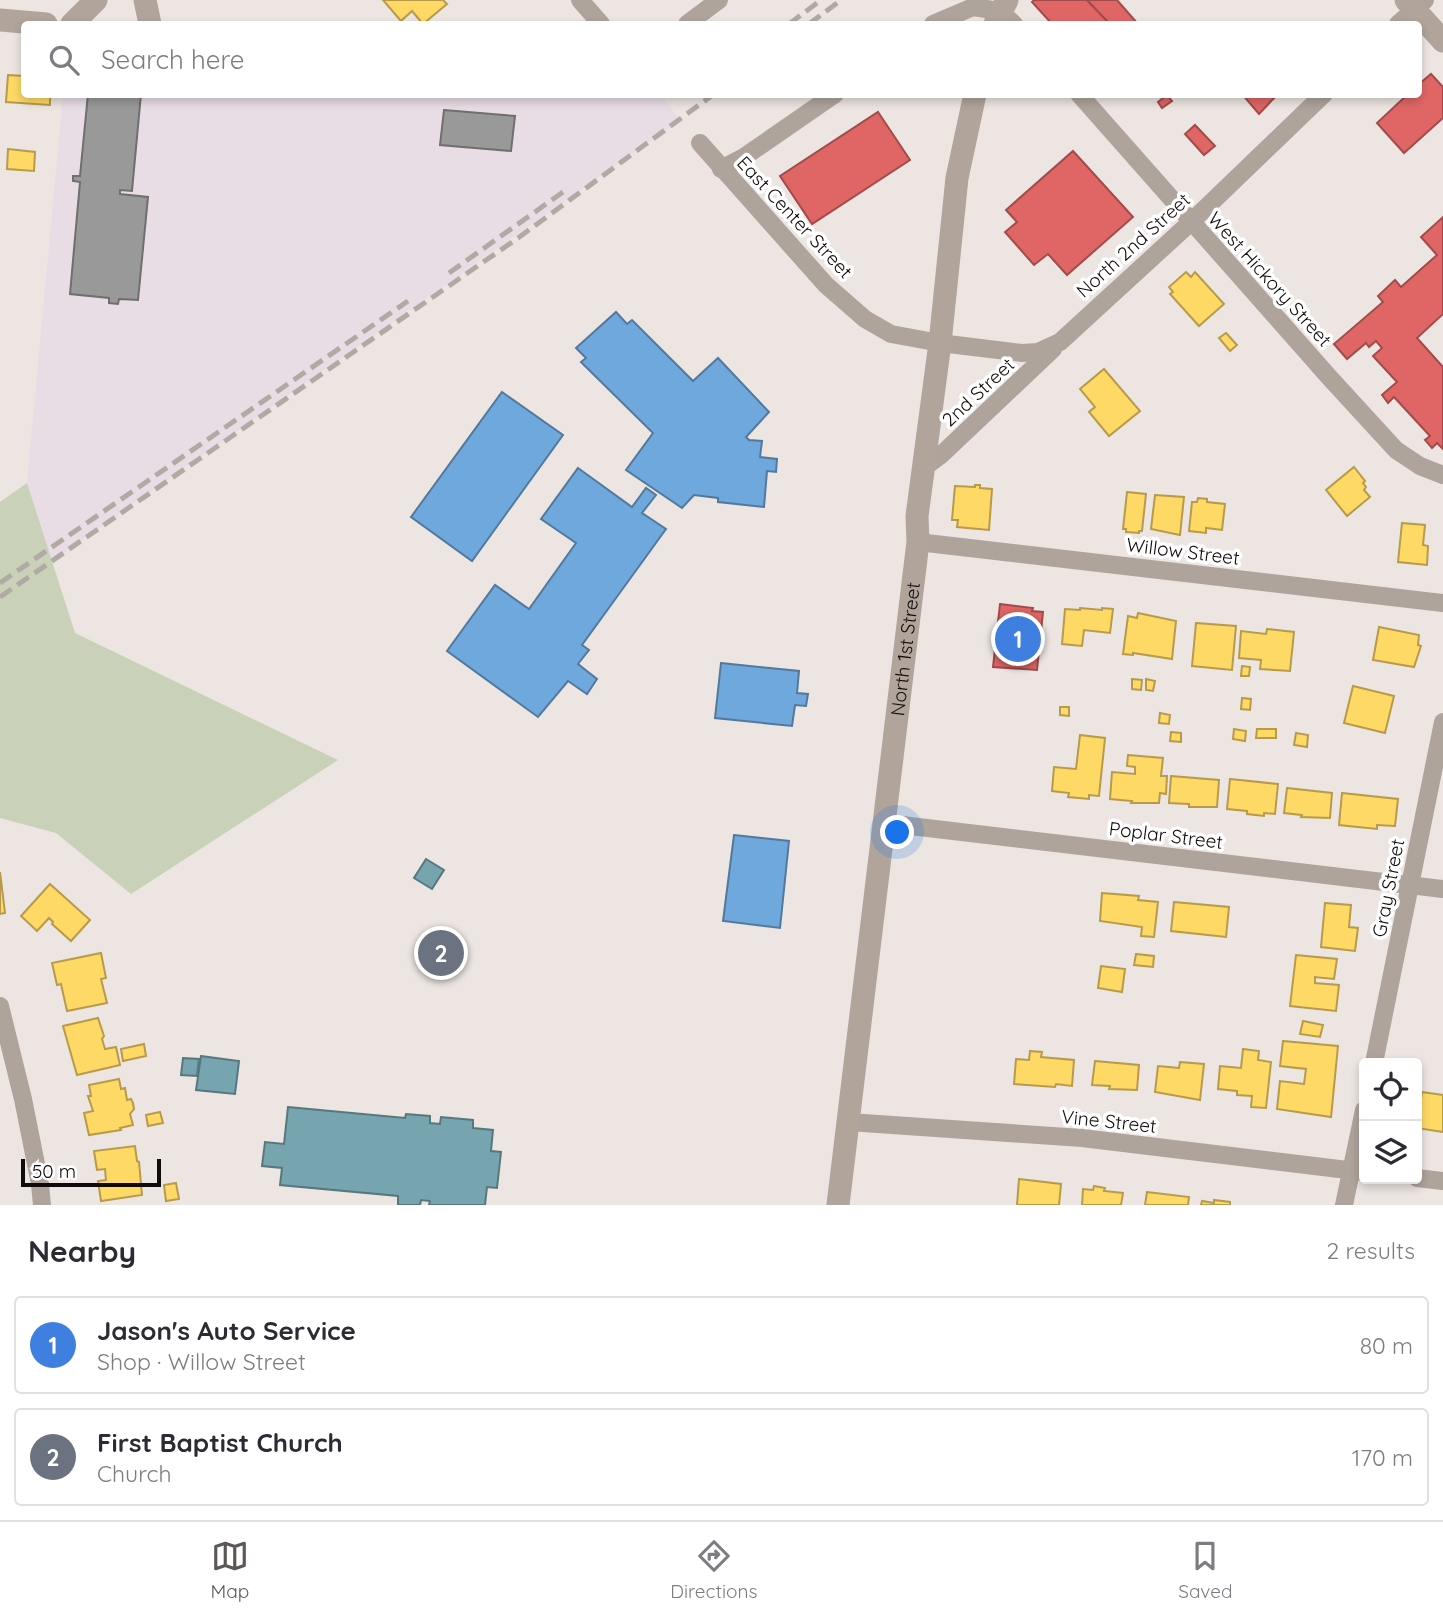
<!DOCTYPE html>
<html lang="en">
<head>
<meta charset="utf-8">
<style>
	:root { --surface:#fff; --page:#f7f7f7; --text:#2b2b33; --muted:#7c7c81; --line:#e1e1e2; --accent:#5c5756 }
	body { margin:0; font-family:Quicksand,sans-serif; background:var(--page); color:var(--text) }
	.controls { position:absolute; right:21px; bottom:21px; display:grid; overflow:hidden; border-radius:7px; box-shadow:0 4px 10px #0003 }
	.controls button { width:63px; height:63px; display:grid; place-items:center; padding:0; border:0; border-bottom:2px solid var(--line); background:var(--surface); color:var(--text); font:35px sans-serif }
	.scale { position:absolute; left:21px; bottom:18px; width:140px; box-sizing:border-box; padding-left:7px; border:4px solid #0f0b0a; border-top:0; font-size:19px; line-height:24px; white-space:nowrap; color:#0f0b0a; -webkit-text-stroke:5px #fff; paint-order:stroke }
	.you { position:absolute; left:898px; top:833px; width:24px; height:24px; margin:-18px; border:5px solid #fff; border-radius:50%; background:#1a73e8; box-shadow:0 0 0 10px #1a73e833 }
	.badge { display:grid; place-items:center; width:46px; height:46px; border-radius:50%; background:var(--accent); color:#fff; font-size:23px; font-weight:700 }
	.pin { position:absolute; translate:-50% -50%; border:4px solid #fff; box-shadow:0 2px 7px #0006 }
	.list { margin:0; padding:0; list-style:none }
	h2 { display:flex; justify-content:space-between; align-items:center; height:91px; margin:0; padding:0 28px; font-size:30px }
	h2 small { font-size:23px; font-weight:400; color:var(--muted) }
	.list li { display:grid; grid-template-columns:46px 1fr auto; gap:21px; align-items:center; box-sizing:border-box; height:98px; margin:0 14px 14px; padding:0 14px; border:2px solid var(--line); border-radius:7px }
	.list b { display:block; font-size:26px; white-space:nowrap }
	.list p { margin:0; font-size:23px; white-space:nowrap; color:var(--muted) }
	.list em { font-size:23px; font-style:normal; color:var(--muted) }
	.icon { flex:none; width:38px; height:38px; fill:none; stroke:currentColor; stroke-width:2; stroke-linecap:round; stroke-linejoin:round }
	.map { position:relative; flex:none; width:1443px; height:1205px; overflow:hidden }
	.search { position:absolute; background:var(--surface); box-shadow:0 4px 10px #0003; left:21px; right:21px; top:21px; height:77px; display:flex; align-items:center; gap:18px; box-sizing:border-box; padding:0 24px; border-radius:7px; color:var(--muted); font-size:26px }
	.sheet { height:315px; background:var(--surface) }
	nav { display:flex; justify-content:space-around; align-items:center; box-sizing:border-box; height:98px; border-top:2px solid var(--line); background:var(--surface); font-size:19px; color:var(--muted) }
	nav a { display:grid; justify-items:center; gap:4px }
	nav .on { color:var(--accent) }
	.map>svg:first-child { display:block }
</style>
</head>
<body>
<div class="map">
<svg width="1443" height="1205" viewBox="0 0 1443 1205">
	<rect width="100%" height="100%" fill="#ece5e2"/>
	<polygon fill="#e9dde5" points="660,94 680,120 51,562 27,483 63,95"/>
	<polygon fill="#c9d1b8" points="27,483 75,633 338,760 131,894 56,833 0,818 0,502"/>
	<g fill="#ffd966" stroke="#b79b4a" stroke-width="2">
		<polygon points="383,0 443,0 447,4 423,24 412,11 401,21"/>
		<polygon points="8,75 24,76 24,94 50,94 50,105 6,102"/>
		<polygon points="8,149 35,152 34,171 7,169"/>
		<polygon points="1186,272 1191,277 1195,272 1224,304 1199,326 1170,294 1173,292 1169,287"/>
		<polygon points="1226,333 1237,345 1230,351 1219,338"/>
		<polygon points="1104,369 1140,411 1109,436 1089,412 1095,407 1080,389"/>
		<polygon points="1354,467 1365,481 1363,483 1366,487 1364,490 1370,497 1347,516 1326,490"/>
		<polygon points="975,485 980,485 980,488 992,489 989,530 957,527 958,520 952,520 955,486 975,487"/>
		<polygon points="1127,492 1146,494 1142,531 1139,531 1139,533 1126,532 1126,529 1123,529"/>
		<polygon points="1155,495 1184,497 1180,535 1151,529"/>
		<polygon points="1198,498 1207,499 1207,502 1225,504 1222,530 1206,528 1206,533 1189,531 1192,502 1197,502"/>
		<polygon points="1402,523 1425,525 1423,545 1428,546 1427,565 1398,562"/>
		<polygon points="1080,608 1102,610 1102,608 1113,609 1110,633 1084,630 1082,646 1062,644 1065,609 1080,610"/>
		<polygon points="1138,613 1176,621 1172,659 1133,653 1133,655 1123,654 1128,616 1137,618"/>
		<polygon points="1196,623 1236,626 1232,670 1192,666"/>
		<polygon points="1379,627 1419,635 1418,645 1421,646 1414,667 1373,660"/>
		<polygon points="1267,629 1294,632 1290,671 1260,669 1261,660 1239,658 1241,631 1266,634"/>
		<polygon points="1242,666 1250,667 1249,676 1241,676"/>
		<polygon points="1132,679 1142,680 1141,690 1132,689"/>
		<polygon points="1146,679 1155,681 1153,691 1146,690"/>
		<polygon points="1353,686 1394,696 1385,733 1344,723"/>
		<polygon points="1242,698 1251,699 1250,710 1241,709"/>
		<polygon points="1060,707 1069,707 1069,716 1060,715"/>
		<polygon points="1160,713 1170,715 1169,724 1159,723"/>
		<polygon points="1234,729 1246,731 1245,741 1233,739"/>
		<polygon points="1257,729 1276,729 1276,738 1256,738"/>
		<polygon points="1171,732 1181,733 1181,742 1170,741"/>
		<polygon points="1296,733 1308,735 1307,747 1294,745"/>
		<polygon points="1080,735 1105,738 1099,796 1089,795 1089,799 1068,797 1069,793 1052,791 1054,767 1076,769"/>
		<polygon points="1128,755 1163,758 1161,776 1167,776 1166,794 1160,793 1159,803 1131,803 1132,801 1110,799 1112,772 1135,774 1135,767 1127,766"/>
		<polygon points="1171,776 1219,780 1217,807 1189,807 1189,804 1169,803"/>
		<polygon points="1230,779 1278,784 1275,814 1264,813 1264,816 1247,814 1247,811 1227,809"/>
		<polygon points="1287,788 1332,793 1330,818 1301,817 1302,815 1284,813"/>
		<polygon points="1342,793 1398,799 1395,826 1377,825 1377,829 1339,825"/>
		<polygon points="0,872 5,913 0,914"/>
		<polygon points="50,884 90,920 71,941 52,924 53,922 49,918 37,931 21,916"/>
		<polygon points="1102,893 1139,896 1138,900 1158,902 1154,937 1141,936 1142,927 1100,921"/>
		<polygon points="1174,902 1229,907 1226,937 1171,931"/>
		<polygon points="1325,903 1351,905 1349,927 1358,928 1355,951 1321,947"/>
		<polygon points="101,953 106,978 101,979 107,1003 67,1011 61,984 57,985 52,963"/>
		<polygon points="1136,954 1154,956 1153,967 1134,965"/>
		<polygon points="1296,955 1337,959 1334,979 1315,977 1315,983 1339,985 1336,1011 1290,1006"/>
		<polygon points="1101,966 1125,969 1122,992 1098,988"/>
		<polygon points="98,1018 104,1036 102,1039 105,1049 116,1047 120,1065 77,1075 63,1026"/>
		<polygon points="1303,1021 1323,1025 1320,1037 1300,1034"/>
		<polygon points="1283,1041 1338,1046 1331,1117 1277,1109 1280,1081 1304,1084 1306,1069 1280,1066"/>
		<polygon points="144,1044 146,1056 123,1061 121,1049"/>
		<polygon points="1243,1049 1259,1051 1258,1060 1271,1062 1266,1108 1251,1107 1252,1096 1237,1095 1237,1091 1218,1089 1220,1066 1241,1068"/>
		<polygon points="1030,1051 1042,1052 1041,1057 1074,1060 1072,1086 1056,1084 1055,1087 1014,1084 1016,1059 1029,1060"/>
		<polygon points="1095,1061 1139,1065 1137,1090 1109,1089 1110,1086 1092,1085"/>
		<polygon points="1180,1062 1204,1064 1200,1100 1155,1092 1158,1066 1179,1068"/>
		<polygon points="119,1079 121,1089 125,1088 127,1100 131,1099 133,1103 134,1109 130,1114 133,1125 120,1128 121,1130 89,1135 84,1113 93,1111 88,1096 91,1096 89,1085"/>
		<polygon points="1422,1092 1443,1095 1443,1132 1417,1128"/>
		<polygon points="160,1112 163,1123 148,1126 146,1115"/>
		<polygon points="135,1146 137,1161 139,1162 142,1195 101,1201 98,1181 106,1180 105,1169 97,1170 94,1151"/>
		<polygon points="1019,1179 1061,1184 1059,1205 1017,1205"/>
		<polygon points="176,1183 179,1199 166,1201 164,1185"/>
		<polygon points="1094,1186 1105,1188 1104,1191 1123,1193 1121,1205 1082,1205 1083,1189 1093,1190"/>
		<polygon points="1147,1192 1189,1197 1188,1205 1145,1205"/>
		<polygon points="1214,1200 1230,1202 1230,1205 1201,1205 1202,1201 1214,1203"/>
	</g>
	<g fill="#e06666" stroke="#a14b4a" stroke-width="2">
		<polygon points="1034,0 1087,0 1110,24 1052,24 1032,2"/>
		<polygon points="1087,0 1117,0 1138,24 1110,24"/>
		<polygon points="1431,74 1443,87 1443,118 1404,153 1377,123 1408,94 1418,94 1418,85"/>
		<polygon points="1242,94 1278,94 1259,114"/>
		<polygon points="1167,95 1172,101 1162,108 1158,102"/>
		<polygon points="878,112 910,160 812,224 780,176"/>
		<polygon points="1195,125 1215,146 1204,155 1185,134"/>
		<polygon points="1073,151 1133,217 1067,275 1048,254 1034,265 1005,232 1017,222 1006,210"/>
		<polygon points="1443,217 1443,314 1417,338 1443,367 1443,449 1437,443 1432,448 1425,440 1430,436 1394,397 1388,403 1382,395 1397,382 1373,356 1382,348 1376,341 1369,347 1366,343 1347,359 1334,344 1383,302 1378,296 1395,280 1401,287 1437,255 1421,237"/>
		<polygon points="1000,604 1033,608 1032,611 1043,612 1037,670 993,667"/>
	</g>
	<g fill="#6fa8dc" stroke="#52799d" stroke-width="2">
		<polygon points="616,312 627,324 632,320 693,381 718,358 769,412 746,437 749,440 762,441 760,457 777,459 776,472 767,471 764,507 718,502 718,498 694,495 682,508 626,470 653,433 581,362 586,358 576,348"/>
		<polygon points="502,392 563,435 472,561 411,517"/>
		<polygon points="578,468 632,507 646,488 656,495 642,513 666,529 582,645 589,650 578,664 597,679 587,694 568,681 538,717 447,651 495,585 529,609 576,543 541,519"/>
		<polygon points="721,663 799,671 797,693 808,694 806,706 795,705 792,726 715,718"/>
		<polygon points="734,835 789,841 780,928 723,921"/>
	</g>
	<g fill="#76a5af" stroke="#57777e" stroke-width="2">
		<polygon points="426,859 444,870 432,889 414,878"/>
		<polygon points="201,1056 239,1061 235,1094 196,1090"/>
		<polygon points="183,1058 199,1059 197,1076 181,1075"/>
		<polygon points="288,1107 405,1118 406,1114 430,1116 430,1123 440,1124 441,1117 473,1120 473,1128 493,1130 491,1151 501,1152 497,1188 487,1187 485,1205 429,1205 430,1201 421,1200 420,1205 398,1205 398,1196 280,1185 282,1168 262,1166 265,1142 284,1144"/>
	</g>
	<g fill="#999" stroke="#706e6e" stroke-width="2">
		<polygon points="88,94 141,94 132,191 120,190 120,194 148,197 138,300 119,299 118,304 109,303 109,298 70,294 80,182 73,181 73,176 80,176"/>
		<polygon points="444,110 515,116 511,151 440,145"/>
	</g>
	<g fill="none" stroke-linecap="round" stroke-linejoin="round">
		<g stroke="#afa49c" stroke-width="18">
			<polyline points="580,0 601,24"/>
			<polyline points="687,24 719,0"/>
			<polyline points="933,24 973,7 1000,11 1014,24"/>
			<polyline points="1398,24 1425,0"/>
			<polyline points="1079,94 1329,377 1396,450 1420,466 1443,475"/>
			<polyline points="700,143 826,285 865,319 891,334 940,343 1022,353 1038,352 1060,342 1191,222 1324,94"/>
			<polyline points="721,169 744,157 835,94"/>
			<polyline points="922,469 941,455 1053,349"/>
			<polyline points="918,542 1443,603"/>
			<polyline points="885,823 1443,889"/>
			<polyline points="0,1006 23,1099 40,1184 42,1205"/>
			<polyline points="1374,1063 1443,722"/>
			<polyline points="849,1122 1082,1138 1364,1172"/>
			<polyline points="1417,1178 1443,1181"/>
			<polyline points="1344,1205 1364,1110"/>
		</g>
		<g stroke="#b0a49b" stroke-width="23">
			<polyline points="145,0 150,24"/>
			<polyline points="1406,0 1443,41"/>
			<polyline points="0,20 46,24"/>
			<polyline points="72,24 96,0"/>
			<polyline points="995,24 1007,0"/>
			<path id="s1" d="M838 1205 918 542 917 516 940 343 957 178 975 94"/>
		</g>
		<g stroke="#b0a9a4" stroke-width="5" stroke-dasharray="14 7" stroke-linecap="butt">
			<polyline points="789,24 821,0"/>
			<polyline points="809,24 841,0"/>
			<polyline points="449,273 563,192"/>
			<polyline points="0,583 408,301"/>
			<polyline points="0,597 518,238 714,94"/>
		</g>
	</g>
	<g text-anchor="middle" stroke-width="7" stroke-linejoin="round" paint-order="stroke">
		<g font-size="19" fill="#0f0b0a" stroke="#fff">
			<text transform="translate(795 217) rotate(47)" y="7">East Center Street</text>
			<text transform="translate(1133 245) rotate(-42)" y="7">North 2nd Street</text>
			<text transform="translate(1270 279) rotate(48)" y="7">West Hickory Street</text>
			<text transform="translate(978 392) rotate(-43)" y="7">2nd Street</text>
			<text transform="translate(1183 551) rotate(7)" y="7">Willow Street</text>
			<text dy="7" stroke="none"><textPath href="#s1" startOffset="560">North 1st Street</textPath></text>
			<text transform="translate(1166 835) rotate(7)" y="7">Poplar Street</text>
			<text transform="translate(1388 888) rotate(-79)" y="7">Gray Street</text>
			<text transform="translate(1109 1121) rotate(6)" y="7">Vine Street</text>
		</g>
	</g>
</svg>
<div class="controls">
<button><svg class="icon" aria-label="locate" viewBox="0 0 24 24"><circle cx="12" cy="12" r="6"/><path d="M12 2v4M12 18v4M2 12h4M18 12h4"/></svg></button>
<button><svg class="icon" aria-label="layers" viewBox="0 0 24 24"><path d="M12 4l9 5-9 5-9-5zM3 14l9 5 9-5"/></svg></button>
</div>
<div class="scale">50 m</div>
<div class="you"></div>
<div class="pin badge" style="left:1018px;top:639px;background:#3f7fe0">1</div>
<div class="pin badge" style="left:441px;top:953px;background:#6b7280">2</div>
<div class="search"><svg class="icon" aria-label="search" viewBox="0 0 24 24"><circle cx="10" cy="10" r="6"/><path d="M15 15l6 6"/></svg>Search here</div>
</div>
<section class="sheet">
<h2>Nearby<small>2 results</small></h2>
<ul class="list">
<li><span class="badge" style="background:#3f7fe0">1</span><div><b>Jason's Auto Service</b><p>Shop · Willow Street</p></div><em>80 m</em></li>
<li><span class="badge" style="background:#6b7280">2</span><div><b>First Baptist Church</b><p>Church</p></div><em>170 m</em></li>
</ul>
</section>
<nav>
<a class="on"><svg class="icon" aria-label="map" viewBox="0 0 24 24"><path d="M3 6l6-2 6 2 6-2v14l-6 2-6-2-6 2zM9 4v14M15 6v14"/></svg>Map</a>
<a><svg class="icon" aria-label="directions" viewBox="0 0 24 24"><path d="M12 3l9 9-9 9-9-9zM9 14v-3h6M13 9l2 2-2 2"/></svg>Directions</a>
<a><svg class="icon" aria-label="saved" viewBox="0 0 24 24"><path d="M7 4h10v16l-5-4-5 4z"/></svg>Saved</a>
</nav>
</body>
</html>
